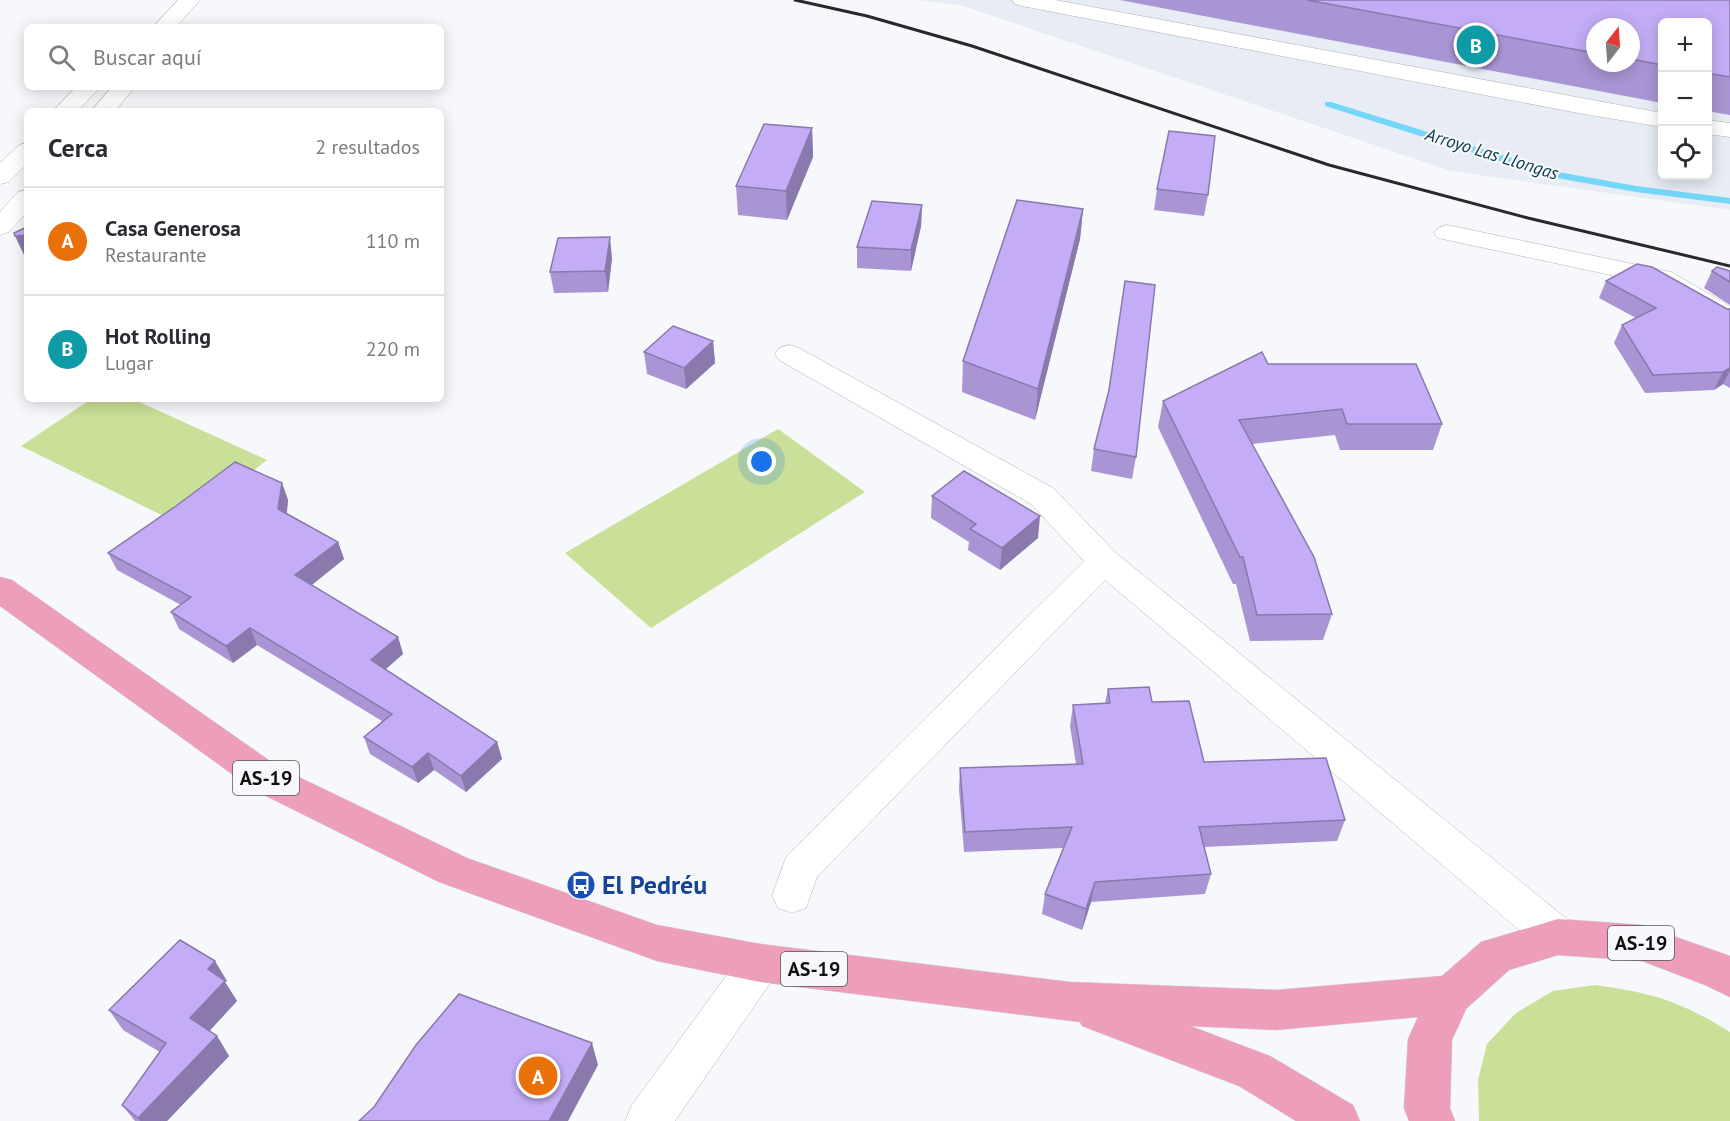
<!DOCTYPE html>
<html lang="es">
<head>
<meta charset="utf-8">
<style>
	:root { --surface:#fff; --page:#f7f7f7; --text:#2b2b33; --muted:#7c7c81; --line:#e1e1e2; --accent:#1a73e8 }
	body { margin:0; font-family:"PT Sans",sans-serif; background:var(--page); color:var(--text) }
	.controls { position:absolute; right:18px; top:18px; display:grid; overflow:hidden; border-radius:9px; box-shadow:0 3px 15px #0003 }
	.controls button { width:54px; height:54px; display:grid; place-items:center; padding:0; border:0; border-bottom:2px solid var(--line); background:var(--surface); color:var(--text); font:30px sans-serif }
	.compass { position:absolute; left:1586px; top:18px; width:54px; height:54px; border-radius:50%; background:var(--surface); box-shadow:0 3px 15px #0003; rotate:17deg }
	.you { position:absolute; left:762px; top:462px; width:21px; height:21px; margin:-15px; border:4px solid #fff; border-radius:50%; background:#1a73e8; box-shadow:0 0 0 9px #1a73e833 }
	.badge { display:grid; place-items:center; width:39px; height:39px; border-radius:50%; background:var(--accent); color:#fff; font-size:20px; font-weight:700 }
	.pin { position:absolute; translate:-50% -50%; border:3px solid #fff; box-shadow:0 2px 6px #0006 }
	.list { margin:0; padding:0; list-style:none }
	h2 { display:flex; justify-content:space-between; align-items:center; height:78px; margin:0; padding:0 24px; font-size:26px }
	h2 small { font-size:20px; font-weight:400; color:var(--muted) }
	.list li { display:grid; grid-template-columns:39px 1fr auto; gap:18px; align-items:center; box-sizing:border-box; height:108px; padding:0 24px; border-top:2px solid var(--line) }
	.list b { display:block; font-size:22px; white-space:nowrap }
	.list p { margin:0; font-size:20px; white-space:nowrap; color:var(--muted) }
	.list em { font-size:20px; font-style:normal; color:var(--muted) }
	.icon { flex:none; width:33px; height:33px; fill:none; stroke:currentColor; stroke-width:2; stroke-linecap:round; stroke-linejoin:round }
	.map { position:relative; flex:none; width:1730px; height:1121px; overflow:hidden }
	.search { position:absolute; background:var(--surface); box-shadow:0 3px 15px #0003; left:24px; top:24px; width:420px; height:66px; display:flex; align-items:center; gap:15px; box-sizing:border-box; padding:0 21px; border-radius:9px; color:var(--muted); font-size:22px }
	.panel { position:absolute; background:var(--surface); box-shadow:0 3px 15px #0003; left:24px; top:108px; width:420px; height:294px; border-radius:9px }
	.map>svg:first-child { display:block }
</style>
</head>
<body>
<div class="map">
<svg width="1730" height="1121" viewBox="0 0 1730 1121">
	<rect width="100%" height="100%" fill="#f7f8fb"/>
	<path fill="#e7ecf5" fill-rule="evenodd" d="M919 0H1730V210L1451 171 960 5ZM1662 22H1708V176H1662ZM1595 27H1631V63H1595Z"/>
	<g fill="#cadf97">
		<polygon points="91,399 133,399 267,460 182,525 21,446"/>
		<polygon points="778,429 865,492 651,628 565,553"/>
		<path d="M1595 985C1653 993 1680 1001 1730 1032V1121H1479L1478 1080 1487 1044 1516 1013 1553 991Z"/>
	</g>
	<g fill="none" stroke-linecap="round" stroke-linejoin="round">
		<polygon fill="#73d8f8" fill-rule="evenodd" points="1325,102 1331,102 1553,171 1636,186 1730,198 1730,204 1636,192 1551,177 1325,106"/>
		<g stroke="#b1b2b5" stroke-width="1">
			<g id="minor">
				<polygon points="178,0 200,0 176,27 153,27"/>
				<polygon points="1012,0 1055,0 1662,113 1662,127 1578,113 1022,6 1015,4"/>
				<polygon points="76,87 100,87 78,111 53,111"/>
				<polygon points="112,87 135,87 115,111 91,111"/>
				<polygon points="1708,120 1730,123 1730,137 1708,134"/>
				<polygon points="27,143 27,164 9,182 0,184 0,163 19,145"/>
				<polygon points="27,190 27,212 9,232 0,235 0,212 18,192"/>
				<polygon points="1447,225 1671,272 1730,306 1730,326 1720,324 1653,284 1438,238 1434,233 1438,228"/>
				<polygon points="789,345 799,348 1053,488 1116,553 1573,924 1579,937 1573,950 1558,955 1543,950 1105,580 817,877 806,908 792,913 778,908 772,896 786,857 1084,561 1031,504 779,360 775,354 779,348"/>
				<polygon points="760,944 775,950 781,963 775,976 675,1121 625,1121 632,1105 745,950"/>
			</g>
		</g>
		<g stroke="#d4d4d4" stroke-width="1">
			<polygon id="major" points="0,577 12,580 280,768 467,858 657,925 760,944 1070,982 1276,990 1442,976 1481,942 1558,919 1642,925 1730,956 1730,997 1705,985 1642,961 1558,955 1509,970 1466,1009 1452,1040 1450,1108 1455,1121 1409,1121 1404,1108 1408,1039 1418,1017 1276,1030 1190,1026 1270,1056 1353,1105 1360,1121 1296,1121 1239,1086 1082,1026 1080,1022 760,982 657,961 439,882 254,790 0,606"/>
		</g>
		<use href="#minor" fill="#fff" fill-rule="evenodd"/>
		<use href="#major" fill="#ec9eba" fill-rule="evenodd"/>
		<polyline stroke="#28292a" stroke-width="3" points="795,0 867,16 972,46 1329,165 1528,218 1730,266"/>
	</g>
	<g fill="#a995d4" fill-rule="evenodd">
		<path d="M1120 0H1730V115L1707 111V22H1662V103ZM1595 27H1631V63H1595Z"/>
		<polygon points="812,128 813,157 787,220 738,215 736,186"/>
		<polygon points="1157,189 1208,195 1204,216 1154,210"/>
		<polygon points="922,205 921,226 911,271 857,268 857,247"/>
		<polygon points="1083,209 1080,239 1035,420 962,392 963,361"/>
		<polygon points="612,258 608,292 554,293 550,272"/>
		<polygon points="1712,271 1730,271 1730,305 1704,288"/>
		<polygon points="1606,281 1730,309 1730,388 1723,384 1714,390 1645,393 1614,343 1622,325 1636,318 1599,298"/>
		<polygon points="713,341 715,363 686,389 647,374 644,352"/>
		<polygon points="1268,364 1442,424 1433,450 1340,450 1335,435 1252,444 1332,614 1323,640 1250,641 1236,584 1233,584 1158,427 1163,401"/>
		<polygon points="1094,449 1136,457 1132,479 1091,471"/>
		<polygon points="282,483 288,500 287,513 338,542 344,559 311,585 398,637 403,654 385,669 497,742 502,759 466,792 434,770 418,783 370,754 364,737 382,721 257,645 233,663 179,629 171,612 181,605 117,570 108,553"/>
		<polygon points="932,496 1038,538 1000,570 968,550 969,542 931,518"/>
		<polygon points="1108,689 1152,702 1204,762 1345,820 1337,841 1204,847 1211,874 1205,894 1091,902 1082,930 1042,914 1045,894 1063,848 964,852 959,789 960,768 1076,764 1070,726 1073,705 1105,703"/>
		<polygon points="227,981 225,982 237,1001 209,1031 217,1036 229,1056 167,1121 135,1121 122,1105 160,1052 123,1030 109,1010"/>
	</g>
	<g fill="#8979ac">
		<polygon points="812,128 813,157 787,220 786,191"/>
		<polygon points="922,205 921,226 911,271 911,250"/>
		<polygon points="1083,209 1080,239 1035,420 1038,389"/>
		<polygon points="27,235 27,256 25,257 15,236"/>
		<polygon points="610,237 612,258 608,292 605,271"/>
		<polygon points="713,341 715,363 686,389 684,368"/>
		<polygon points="1730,368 1730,371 1723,384 1714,390 1723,372"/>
		<polygon points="282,483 288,500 285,526 278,509"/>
		<polygon points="1040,516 1038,538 1000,570 1002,548"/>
		<polygon points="338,542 344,559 302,593 295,575"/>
		<polygon points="250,628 257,645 233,663 226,646"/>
		<polygon points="398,637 403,654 377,677 371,660"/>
		<polygon points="497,742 502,759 466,792 461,776"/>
		<polygon points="428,753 434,770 418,783 412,767"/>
		<polygon points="1095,882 1091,902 1082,930 1086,909"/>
		<polygon points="215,961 227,981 225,982 237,1001 203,1038 190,1018 208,969"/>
		<polygon points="217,1036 229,1056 167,1121 140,1121 138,1118"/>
		<polygon points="592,1043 598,1065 568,1121 549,1121"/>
	</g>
	<g fill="#c4adf6" stroke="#8979ac" stroke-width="1.5">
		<polygon points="1307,0 1730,0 1730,77 1707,73 1707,22 1662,22 1662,65 1631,59 1631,27 1595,27 1595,53"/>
		<polygon points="764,124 812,128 786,191 736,186"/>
		<polygon points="1169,131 1215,136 1208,195 1157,189"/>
		<polygon points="1017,200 1083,209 1038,389 963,361"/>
		<polygon points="872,201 922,205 911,250 857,247"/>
		<polygon points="27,227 27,235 15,236 14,233"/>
		<polygon points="610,237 605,271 550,272 558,238"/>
		<polygon points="1637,264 1652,267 1727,309 1730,309 1730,368 1723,372 1653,375 1622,325 1656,308 1606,281"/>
		<polygon points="1717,267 1730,271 1730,282 1712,271"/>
		<polygon points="1125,281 1155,285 1136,457 1094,449 1109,390"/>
		<polygon points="673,326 713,341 684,368 644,352"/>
		<polygon points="1262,352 1268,364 1416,364 1442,424 1347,424 1342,409 1239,420 1314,557 1332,614 1257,615 1243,557 1240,557 1163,401"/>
		<polygon points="235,462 282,483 278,509 338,542 295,575 398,637 371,660 497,742 461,776 428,753 412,767 364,737 392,714 250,628 226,646 171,612 191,597 108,553 176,506"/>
		<polygon points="964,471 1040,516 1002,548 970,529 976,524 932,496"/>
		<polygon points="1149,687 1152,702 1189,701 1204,762 1326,758 1345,820 1199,827 1211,874 1095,882 1086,909 1045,894 1072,827 965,832 960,768 1083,764 1073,705 1110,703 1108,689"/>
		<polygon points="180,940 215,961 208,969 225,981 190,1018 217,1036 138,1118 122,1105 166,1043 109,1010"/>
		<polygon points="459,994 592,1043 549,1121 359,1121 374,1107 416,1045"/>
	</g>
	<defs>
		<g id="bus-disc" transform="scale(1.5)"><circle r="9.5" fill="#1a4fb4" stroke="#f7f8fb"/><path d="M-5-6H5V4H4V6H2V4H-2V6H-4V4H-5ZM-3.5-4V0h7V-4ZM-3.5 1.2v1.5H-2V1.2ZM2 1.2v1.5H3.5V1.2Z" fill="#fff"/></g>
	</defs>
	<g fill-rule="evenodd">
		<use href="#bus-disc" x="581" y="885"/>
	</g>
	<g text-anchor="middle" stroke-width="4.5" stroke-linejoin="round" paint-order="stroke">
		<g font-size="18" font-style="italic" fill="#093a47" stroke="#f7f8fb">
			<text transform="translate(1492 154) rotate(17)" y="6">Arroyo Las Llongas</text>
		</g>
		<g fill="#f7f8fb" stroke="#555556" stroke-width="1.5">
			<rect x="233" y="761" width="66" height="34" rx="4.5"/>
			<rect x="1608" y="926" width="66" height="34" rx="4.5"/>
			<rect x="781" y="952" width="66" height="34" rx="4.5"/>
		</g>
		<g font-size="20" font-weight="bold" fill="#0f0f10">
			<text x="266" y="785">AS-19</text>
			<text x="1641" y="950">AS-19</text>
			<text x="814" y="976">AS-19</text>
		</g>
		<g font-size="26" font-weight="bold" fill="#164399" stroke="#f7f8fb" text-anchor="start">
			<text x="602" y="894">El Pedréu</text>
		</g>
	</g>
</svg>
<div class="controls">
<button>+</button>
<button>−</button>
<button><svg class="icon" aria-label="locate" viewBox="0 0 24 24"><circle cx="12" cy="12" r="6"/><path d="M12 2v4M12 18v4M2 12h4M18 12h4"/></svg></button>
</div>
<svg class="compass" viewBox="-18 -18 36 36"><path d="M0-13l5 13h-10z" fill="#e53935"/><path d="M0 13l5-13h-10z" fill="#7c7c81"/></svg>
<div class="you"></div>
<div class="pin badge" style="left:538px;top:1076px;background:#e8710a">A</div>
<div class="pin badge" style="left:1476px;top:45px;background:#0f9aa8">B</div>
<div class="search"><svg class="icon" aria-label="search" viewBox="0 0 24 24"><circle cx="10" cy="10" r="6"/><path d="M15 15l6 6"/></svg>Buscar aquí</div>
<section class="panel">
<h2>Cerca<small>2 resultados</small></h2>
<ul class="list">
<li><span class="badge" style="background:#e8710a">A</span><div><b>Casa Generosa</b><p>Restaurante</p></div><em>110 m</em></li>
<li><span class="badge" style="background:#0f9aa8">B</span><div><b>Hot Rolling</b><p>Lugar</p></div><em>220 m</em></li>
</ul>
</section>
</div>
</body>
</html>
